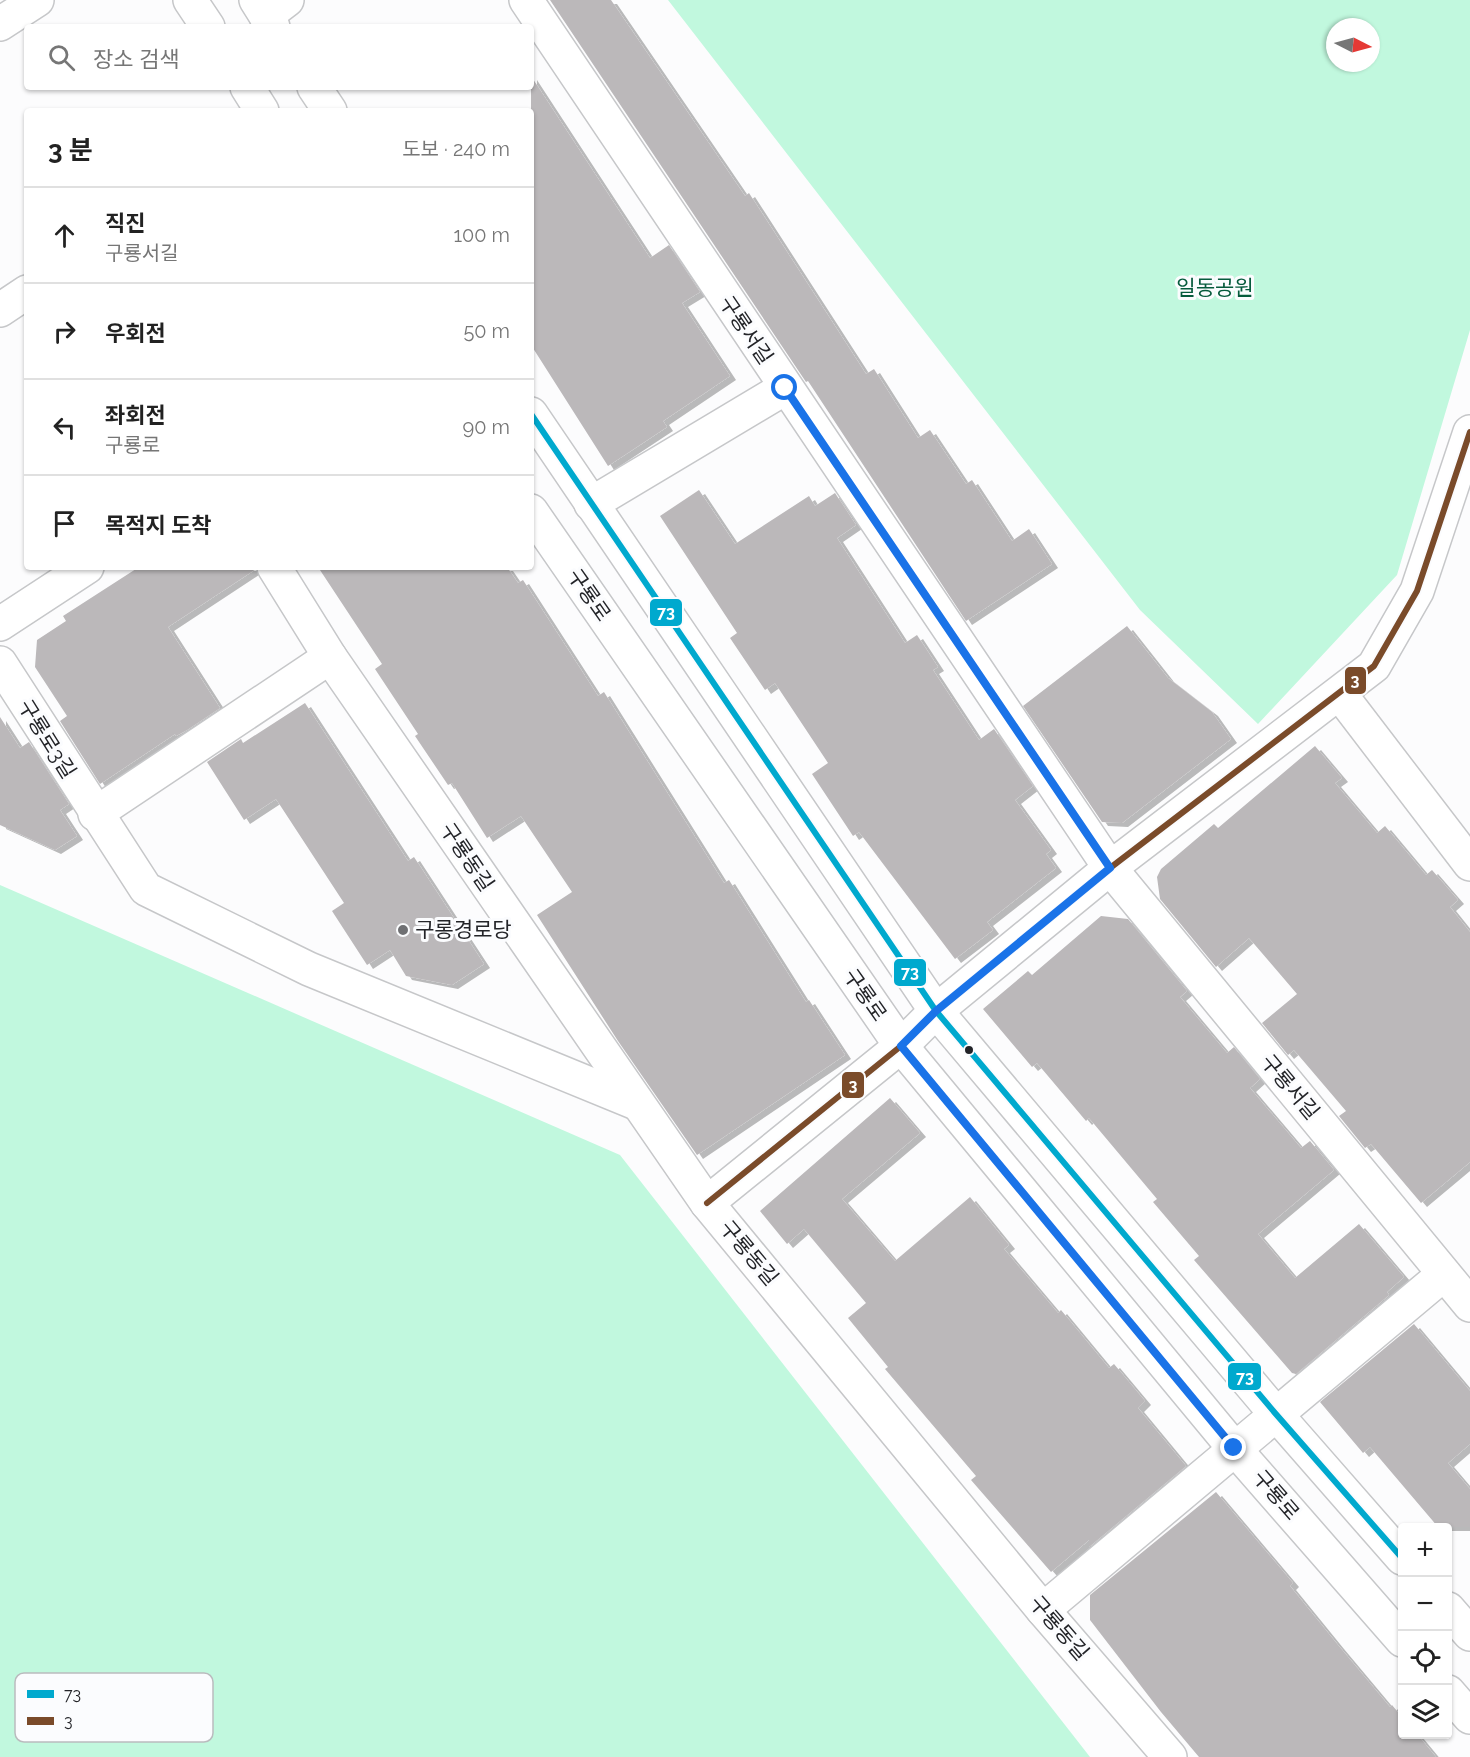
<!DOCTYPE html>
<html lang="ko">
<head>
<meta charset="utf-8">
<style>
	:root { --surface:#fff; --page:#f6f6f6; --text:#222; --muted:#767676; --line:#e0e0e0 }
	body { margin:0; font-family:Raleway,"Noto Sans KR",sans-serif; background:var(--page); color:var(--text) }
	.controls { position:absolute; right:18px; bottom:18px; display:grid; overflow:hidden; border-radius:6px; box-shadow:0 2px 4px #0004 }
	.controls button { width:54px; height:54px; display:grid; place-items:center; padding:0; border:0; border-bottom:2px solid var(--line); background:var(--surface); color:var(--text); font:30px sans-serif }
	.compass { position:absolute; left:1326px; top:18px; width:54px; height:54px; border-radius:50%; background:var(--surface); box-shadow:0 2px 4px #0004; rotate:96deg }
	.stop { position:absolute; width:18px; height:18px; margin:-14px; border:4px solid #1a73e8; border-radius:50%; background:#fff }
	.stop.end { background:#1a73e8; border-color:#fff; box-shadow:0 2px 6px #0008 }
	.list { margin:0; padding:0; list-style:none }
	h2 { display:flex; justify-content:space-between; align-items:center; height:78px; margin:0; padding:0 24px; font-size:26px }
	h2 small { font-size:20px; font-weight:400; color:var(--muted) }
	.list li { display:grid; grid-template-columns:39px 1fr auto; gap:18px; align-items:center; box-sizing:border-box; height:96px; padding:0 24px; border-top:2px solid var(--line) }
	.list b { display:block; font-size:22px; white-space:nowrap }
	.list p { margin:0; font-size:20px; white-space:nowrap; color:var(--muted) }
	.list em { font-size:20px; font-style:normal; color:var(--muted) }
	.icon { flex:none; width:33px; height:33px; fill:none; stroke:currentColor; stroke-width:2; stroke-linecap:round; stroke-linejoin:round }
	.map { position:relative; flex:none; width:1470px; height:1757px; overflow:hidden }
	.search { position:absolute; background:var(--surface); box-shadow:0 2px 4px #0004; left:24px; top:24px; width:510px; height:66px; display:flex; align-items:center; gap:15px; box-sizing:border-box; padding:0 21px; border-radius:6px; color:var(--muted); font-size:22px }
	.panel { position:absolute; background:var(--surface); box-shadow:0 2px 4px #0004; left:24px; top:108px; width:510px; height:462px; border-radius:6px }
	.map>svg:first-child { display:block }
</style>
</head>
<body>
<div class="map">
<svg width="1470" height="1757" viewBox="0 0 1470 1757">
	<defs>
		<filter id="shadow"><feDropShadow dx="6" dy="4" stdDeviation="0" flood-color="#0004"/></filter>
	</defs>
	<rect width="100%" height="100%" fill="#fcfcfd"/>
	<g fill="#c1f8de" fill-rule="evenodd">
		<path d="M668 0H1470V330L1397 575 1258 724 1140 610ZM1335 27H1371V63H1335Z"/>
		<polygon points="0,885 620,1155 1090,1757 0,1757"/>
	</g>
	<g fill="#bbb8ba" filter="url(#shadow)">
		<polygon points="550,0 611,0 745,196 749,193 866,374 874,369 918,438 930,430 966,484 972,480 1012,541 1029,529 1052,564 966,621 808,381 806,382"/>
		<polygon points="531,76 650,258 669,245 700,292 682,303 730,376 663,421 667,427 608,466 531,345"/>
		<polygon points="699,490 735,544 809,496 815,506 835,493 856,525 837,538 905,643 917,635 938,667 933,670 979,740 994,729 1033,786 1015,800 1051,850 1046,854 1056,868 987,922 993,930 955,959 859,832 853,836 812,774 828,763 775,683 765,690 730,638 737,633 660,516"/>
		<polygon points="139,567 255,567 256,569 168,627 220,708 187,730 176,736 175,734 100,784 60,721 67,716 35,667 37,640 66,621 63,616"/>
		<polygon points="318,567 507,567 518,583 523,580 598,696 604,692 724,883 729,880 806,1002 809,1000 845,1055 697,1155 618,1041 537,915 572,892 521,816 487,838 452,783 448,785 415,736 418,734 375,669 382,664"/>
		<polygon points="1127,626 1168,678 1212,712 1231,739 1122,823 1102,822 1023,706"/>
		<polygon points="305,703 408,861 414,857 484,964 452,985 406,976 390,950 367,965 332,911 344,903 276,799 244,820 207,762 241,739 243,743"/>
		<polygon points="0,717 20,748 29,742 69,804 60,810 77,836 55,850 0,825"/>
		<polygon points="1315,746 1342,778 1335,783 1377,833 1385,826 1426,875 1432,870 1458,900 1450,907 1470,932 1470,1162 1421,1203 1371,1144 1365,1148 1339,1116 1346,1111 1294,1050 1288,1055 1262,1023 1297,994 1249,938 1216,967 1160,899 1157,877 1161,869 1214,824 1218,828"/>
		<polygon points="1101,916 1128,919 1187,991 1180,997 1227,1053 1234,1047 1260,1079 1250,1088 1301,1148 1310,1141 1334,1170 1258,1234 1295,1278 1359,1224 1404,1277 1387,1292 1389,1295 1296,1374 1292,1373 1194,1260 1199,1256 1153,1202 1157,1199 1089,1118 1086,1121 1037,1063 1032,1067 983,1009 1028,971 1032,975"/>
		<polygon points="890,1098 920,1133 842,1199 895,1261 970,1197 1009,1245 1004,1249 1058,1313 1061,1310 1109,1368 1114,1364 1145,1401 1138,1408 1186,1466 1089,1547 1089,1540 1051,1572 971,1480 976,1476 885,1369 888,1367 848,1318 866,1303 804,1229 787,1244 760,1211"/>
		<polygon points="1414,1324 1470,1391 1470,1444 1448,1463 1470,1489 1470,1527 1438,1527 1370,1447 1363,1453 1320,1402"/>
		<polygon points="1216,1492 1293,1583 1290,1586 1338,1645 1390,1707 1392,1705 1402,1717 1402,1734 1417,1734 1436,1757 1199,1757 1161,1712 1090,1620 1090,1595"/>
	</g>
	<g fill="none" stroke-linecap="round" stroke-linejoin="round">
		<g stroke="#c6c7c9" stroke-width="36">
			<g id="minor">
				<polyline points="526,0 1110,868 1470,1305"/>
				<polyline points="266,16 287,0"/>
				<polyline points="0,24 37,0"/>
				<polyline points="591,504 785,388"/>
				<polyline points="274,567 330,657 707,1203 1043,1610 1170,1757"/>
				<polyline points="0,624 87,567"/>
				<polyline points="0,663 146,889 309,969 636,1103"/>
				<polyline points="1340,694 1470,864"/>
				<polyline points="95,814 330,657"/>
				<polyline points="707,1203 901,1046 936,1011 1110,868 1374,666 1417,591 1470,432"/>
				<polyline points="1043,1610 1444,1274"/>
			</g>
		</g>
		<g stroke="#c6c7c9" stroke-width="36">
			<g id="tertiary">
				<polyline points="190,0 208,27"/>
				<polyline points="256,0 273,27"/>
				<polyline points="247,87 262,111"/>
				<polyline points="314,87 330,111"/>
				<polyline points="0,310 27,292"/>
				<polyline points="531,414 936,1011 1275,1413 1402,1558"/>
				<polyline points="531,511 901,1046 1234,1448 1402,1640"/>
				<polyline points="1448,1609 1470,1634"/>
				<polyline points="1448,1692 1470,1717"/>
			</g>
		</g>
		<use href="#minor" stroke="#fff" stroke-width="33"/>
		<use href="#tertiary" stroke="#fff" stroke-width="33"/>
		<g stroke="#fbfcfe" stroke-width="10">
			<polyline id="bus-1" points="531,414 936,1011 1275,1413 1402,1558"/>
		</g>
		<g stroke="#fbfcfe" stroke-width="10">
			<polyline id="bus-2" points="707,1203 901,1046 936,1011 1110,868 1374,666 1417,591 1470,432"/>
		</g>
		<use href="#bus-1" stroke="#00a9ce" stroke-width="6"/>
		<use href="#bus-2" stroke="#7a4b2a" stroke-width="6"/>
	</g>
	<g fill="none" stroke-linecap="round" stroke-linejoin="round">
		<polyline stroke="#1a73e8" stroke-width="8" points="785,388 1110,868 936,1011 901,1046 1234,1448"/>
	</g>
	<circle fill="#6f7073" stroke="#fbfcfe" stroke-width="2" cx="403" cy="930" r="6"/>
	<circle fill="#232428" stroke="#fbfcfe" stroke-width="2" cx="969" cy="1050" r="5"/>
	<g text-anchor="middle" stroke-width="6" stroke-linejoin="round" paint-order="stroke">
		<g font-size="21" fill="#065b3d" stroke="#fbfcfe">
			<text x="1215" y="295">일동공원</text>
		</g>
		<g font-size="21" fill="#232428" stroke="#fbfcfe">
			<text transform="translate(746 330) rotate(56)" y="7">구룡서길</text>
			<text transform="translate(589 595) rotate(55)" y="7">구룡로</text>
			<text transform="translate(47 739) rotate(58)" y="7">구룡로3길</text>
			<text transform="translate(467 857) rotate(56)" y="7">구룡동길</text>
			<text transform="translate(865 995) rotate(55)" y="7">구룡로</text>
			<text transform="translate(1290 1087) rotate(50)" y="7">구룡서길</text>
			<text transform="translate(749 1253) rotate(50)" y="7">구룡동길</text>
			<text transform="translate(1276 1495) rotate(49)" y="7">구룡로</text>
			<text transform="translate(1059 1628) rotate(49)" y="7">구룡동길</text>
		</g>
		<g font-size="21" fill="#232428" stroke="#fbfcfe" text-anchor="start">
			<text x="415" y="937">구롱경로당</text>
		</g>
	</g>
	<rect x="15" y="1673" width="198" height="69" rx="9" fill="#fbfcfe" stroke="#babbbe" stroke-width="1.5"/>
	<rect x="27" y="1690" width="27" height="8" fill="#00a9ce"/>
	<rect x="27" y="1717" width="27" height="8" fill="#7a4b2a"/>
	<g font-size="16" fill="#232428">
		<text x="64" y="1700">73</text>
		<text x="64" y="1727">3</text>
	</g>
	<g stroke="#fbfcfe" stroke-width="2">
		<rect x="649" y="598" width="34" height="29" rx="6" fill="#00a9ce"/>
		<rect x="1344" y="666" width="23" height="29" rx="6" fill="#7a4b2a"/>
		<rect x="893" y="958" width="34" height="29" rx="6" fill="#00a9ce"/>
		<rect x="841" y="1071" width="24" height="28" rx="6" fill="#7a4b2a"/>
		<rect x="1227" y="1362" width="35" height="29" rx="6" fill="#00a9ce"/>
	</g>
	<g font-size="16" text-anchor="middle" font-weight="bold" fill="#fff">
		<text x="666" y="618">73</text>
		<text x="1355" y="686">3</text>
		<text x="910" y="978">73</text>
		<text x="853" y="1091">3</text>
		<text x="1245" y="1383">73</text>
	</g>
</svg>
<div class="controls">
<button>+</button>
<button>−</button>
<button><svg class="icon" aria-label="locate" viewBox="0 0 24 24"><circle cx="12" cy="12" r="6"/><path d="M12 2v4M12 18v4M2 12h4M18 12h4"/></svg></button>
<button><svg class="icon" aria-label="layers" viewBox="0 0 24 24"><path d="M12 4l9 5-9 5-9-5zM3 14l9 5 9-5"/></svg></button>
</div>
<svg class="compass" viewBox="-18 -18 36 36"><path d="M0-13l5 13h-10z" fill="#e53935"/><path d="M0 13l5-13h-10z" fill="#767676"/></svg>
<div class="stop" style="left:785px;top:388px"></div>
<div class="stop end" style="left:1234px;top:1448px"></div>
<div class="search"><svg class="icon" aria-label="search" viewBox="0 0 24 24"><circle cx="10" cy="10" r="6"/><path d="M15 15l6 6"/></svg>장소 검색</div>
<section class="panel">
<h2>3 분<small>도보 · 240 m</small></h2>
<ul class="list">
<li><svg class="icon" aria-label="ahead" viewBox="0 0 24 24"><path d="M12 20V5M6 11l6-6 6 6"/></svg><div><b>직진</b><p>구룡서길</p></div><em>100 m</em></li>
<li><svg class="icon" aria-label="right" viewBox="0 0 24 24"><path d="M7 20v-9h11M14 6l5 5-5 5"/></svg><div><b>우회전</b></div><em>50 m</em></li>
<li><svg class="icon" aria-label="left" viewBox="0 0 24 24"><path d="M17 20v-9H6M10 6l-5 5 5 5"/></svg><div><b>좌회전</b><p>구룡로</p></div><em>90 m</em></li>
<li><svg class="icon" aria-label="arrive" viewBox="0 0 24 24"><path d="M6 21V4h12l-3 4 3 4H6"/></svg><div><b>목적지 도착</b></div></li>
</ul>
</section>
</div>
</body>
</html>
